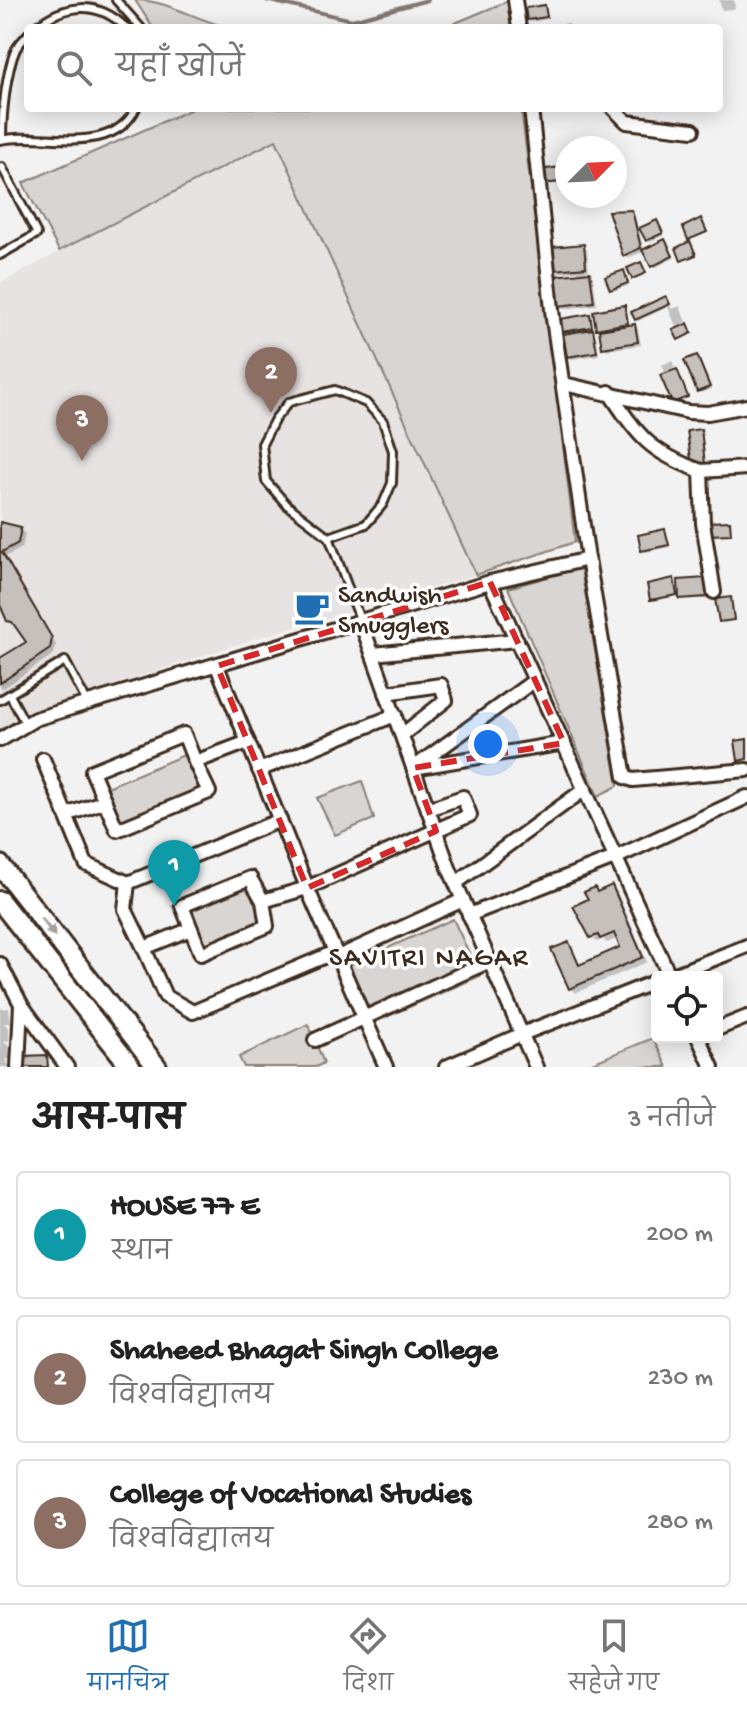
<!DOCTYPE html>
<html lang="hi">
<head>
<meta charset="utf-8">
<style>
	:root { --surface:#fff; --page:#f6f6f6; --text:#222; --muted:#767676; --line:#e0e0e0; --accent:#1f6fb2 }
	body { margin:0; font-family:"Gochi Hand","Playpen Sans Deva",sans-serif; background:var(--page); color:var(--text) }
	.controls { position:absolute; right:24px; bottom:24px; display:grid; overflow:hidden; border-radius:8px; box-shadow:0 4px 20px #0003 }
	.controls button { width:72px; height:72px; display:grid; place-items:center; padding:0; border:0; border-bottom:2px solid var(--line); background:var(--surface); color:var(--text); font:40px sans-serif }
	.compass { position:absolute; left:555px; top:136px; width:72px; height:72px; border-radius:50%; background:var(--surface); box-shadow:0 4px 20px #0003; rotate:66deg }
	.you { position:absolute; left:488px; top:744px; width:28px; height:28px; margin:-20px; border:6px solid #fff; border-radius:50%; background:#1a73e8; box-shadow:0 0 0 12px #1a73e833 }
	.badge { display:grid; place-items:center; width:52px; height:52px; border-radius:50%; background:var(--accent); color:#fff; font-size:26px; font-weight:700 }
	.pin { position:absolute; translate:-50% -66px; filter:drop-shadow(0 2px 4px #0008) }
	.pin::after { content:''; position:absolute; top:42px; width:28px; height:24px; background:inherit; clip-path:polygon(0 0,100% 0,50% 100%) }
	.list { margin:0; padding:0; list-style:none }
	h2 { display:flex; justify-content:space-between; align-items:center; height:104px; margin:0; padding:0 32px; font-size:34px }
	h2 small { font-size:26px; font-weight:400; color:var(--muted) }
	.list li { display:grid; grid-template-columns:52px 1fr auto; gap:24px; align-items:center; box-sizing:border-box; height:128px; margin:0 16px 16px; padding:0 16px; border:2px solid var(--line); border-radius:8px }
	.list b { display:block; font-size:30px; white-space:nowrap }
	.list p { margin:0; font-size:26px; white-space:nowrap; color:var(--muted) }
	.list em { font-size:26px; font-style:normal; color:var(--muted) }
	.icon { flex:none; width:44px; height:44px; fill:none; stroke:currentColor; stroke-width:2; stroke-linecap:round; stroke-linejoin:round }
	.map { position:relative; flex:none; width:747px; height:1067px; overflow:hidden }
	.search { position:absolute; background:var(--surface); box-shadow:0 4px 20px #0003; left:24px; right:24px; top:24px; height:88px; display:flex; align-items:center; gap:20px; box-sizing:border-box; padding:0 28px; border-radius:8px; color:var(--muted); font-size:30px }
	.sheet { height:536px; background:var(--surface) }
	nav { display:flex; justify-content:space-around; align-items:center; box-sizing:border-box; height:112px; border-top:2px solid var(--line); background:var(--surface); font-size:22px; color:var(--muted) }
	nav a { display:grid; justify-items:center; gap:4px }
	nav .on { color:var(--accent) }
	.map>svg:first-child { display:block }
</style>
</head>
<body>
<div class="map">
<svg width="747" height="1067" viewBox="0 0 747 1067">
	<rect width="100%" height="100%" fill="#f3f2f2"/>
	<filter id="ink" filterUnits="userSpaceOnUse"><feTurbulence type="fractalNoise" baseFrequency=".0125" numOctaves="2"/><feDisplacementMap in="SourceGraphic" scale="16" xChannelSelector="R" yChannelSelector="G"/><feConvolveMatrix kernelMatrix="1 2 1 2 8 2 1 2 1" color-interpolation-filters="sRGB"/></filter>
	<g filter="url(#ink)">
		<polygon fill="#e6e3e2" points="276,139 476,575 254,639 26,714 0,730 0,283"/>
		<g fill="#d8d5d2" stroke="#8a8078" stroke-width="2">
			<path d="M135 0C168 0 199 22 232 28H153Z"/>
			<polygon points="508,1 511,28 443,28"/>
			<polygon points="194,108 521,108 575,542 476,575 276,140 59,251 23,183"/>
			<polygon points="581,568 618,786 598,796 508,588"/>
			<polygon points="191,752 209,792 117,830 98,791"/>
			<polygon points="362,781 374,819 335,835 317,798"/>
			<polygon points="249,885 267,926 201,954 183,913"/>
			<polygon points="453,919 480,976 373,1023 349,965"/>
			<polygon points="308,1024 324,1063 316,1067 244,1067 239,1057"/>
			<polygon points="653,1038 667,1067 593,1067 592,1063"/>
		</g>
		<g fill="#0003">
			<polygon points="719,0 734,0 735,9 722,10"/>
			<polygon points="545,7 548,19 531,22 529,20"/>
			<polygon points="569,23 570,28 563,28 562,24"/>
			<polygon points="559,169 562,183 545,185 543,183"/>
			<polygon points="631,212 635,216 644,251 666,243 674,258 654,268 645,251 628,258 625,255"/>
			<polygon points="658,224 664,235 650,242 642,229"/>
			<polygon points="583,246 587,250 589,270 586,270 593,277 597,305 563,309 559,305 578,275 578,271 559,273 556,270"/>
			<polygon points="625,274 629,285 614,291 612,289"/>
			<polygon points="668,301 672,309 680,306 686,322 676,326 668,307 638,321 636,319"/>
			<polygon points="624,308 629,327 635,326 638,330 641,345 607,350 604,347 601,330 598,328"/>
			<polygon points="589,316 593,328 589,329 596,335 599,355 572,359 569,356 568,335 564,331"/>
			<polygon points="697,357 711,389 701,393 699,391"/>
			<polygon points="672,361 675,367 665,372 662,365"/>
			<polygon points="730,523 732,535 711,534"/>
			<polygon points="0,524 20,529 25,534 22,548 5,557 56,645 54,654 4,688 0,687 0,660 29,643 17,626 9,620 0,601"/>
			<polygon points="665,531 670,547 645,552 643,550"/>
			<polygon points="673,580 678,596 654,601 652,599"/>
			<polygon points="705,580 708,599 681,598"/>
			<polygon points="730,599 735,621 723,623 721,621"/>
			<polygon points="612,887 617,892 647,962 575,993 570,988 568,944 580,966 623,948 619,938 607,943 603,939 597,942 592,937 598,893"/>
			<polygon points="175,902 184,915 179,918 170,905"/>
			<polygon points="9,1008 11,1023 4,1023 9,1028 9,1041 4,1042 9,1046 10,1059 5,1059 10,1067 0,1067 0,1009"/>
		</g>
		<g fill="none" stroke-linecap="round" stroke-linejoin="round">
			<polyline stroke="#827770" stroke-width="4" points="266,0 352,20 428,0"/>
		</g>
		<g fill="#c6c0bd" stroke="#3b2a1e" stroke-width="2">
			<polygon points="545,5 547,17 527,20 525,8"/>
			<polygon points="560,167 561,182 541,184 539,170"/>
			<polygon points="632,210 641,248 623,256 608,211"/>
			<polygon points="701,218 707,232 688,240 683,227"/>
			<polygon points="657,220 663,233 646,241 639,228"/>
			<polygon points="665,239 673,256 651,267 642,250"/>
			<polygon points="690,241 696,255 681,261 676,248"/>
			<polygon points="584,244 586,267 554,270 552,247"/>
			<polygon points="641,262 646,273 632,279 627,268"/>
			<polygon points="624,270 628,283 610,290 605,277"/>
			<polygon points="590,272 594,302 558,306 554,276"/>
			<polygon points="666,296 670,304 635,320 631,312"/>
			<polygon points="625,305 628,323 596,329 593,311"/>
			<polygon points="590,314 592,327 562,332 560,319"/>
			<polygon points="688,323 692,333 678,340 673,330"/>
			<polygon points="635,324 638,342 602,348 599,330"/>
			<polygon points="593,329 597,352 567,357 563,334"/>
			<polygon points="697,355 710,387 697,392 684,360"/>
			<polygon points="677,369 688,397 672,403 660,375"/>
			<polygon points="701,429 705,464 692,466 687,431"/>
			<polygon points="730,521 731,534 709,535 708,522"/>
			<polygon points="0,522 21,527 18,543 2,552 52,638 50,649 0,683 0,658 26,642 12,622 7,621 0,605"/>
			<polygon points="665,529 669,545 641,551 638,535"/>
			<polygon points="674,578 677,595 650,600 647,584"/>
			<polygon points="706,578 707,597 679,599 678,580"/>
			<polygon points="731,597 734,620 719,622 715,599"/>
			<polygon points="747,739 747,759 738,761 735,741"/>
			<polygon points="612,885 643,957 569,989 551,949 569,942 579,965 620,947 614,933 600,939 598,935 590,938 573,906 588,899 584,892 595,887 597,892"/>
			<polygon points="47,1055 48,1067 23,1067 23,1056"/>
		</g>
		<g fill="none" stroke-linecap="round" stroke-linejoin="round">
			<g stroke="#3b2a1e" stroke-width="12">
				<g id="lane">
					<polyline points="116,0 141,28"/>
					<path d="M34 28C65 3 98 0 126 28"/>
					<path d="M2 139C2 115 6 71 16 49 19 44 24 39 28 34"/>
					<path d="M0 140C41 130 111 159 136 108"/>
					<polyline points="0,168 2,167 37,234 0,255"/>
					<polyline points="329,537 287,505 266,481 262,444 275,419 289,402 335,390 366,403 383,421 393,451 392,483 383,504 366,524 329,537 361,622"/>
					<polyline points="10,695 26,725"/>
					<polyline points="0,700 65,661 88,704"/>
				</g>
			</g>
			<g stroke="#3b2a1e" stroke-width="18">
				<g id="street">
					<polyline points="515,0 519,28"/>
					<polyline points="531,108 553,319 588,559 625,777 633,780 747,770"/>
					<polyline points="613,108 627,122 693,130"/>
					<polyline points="564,384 688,412 708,413 747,406"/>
					<path d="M609 392C639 437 649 452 701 471L703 523 714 592"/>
					<polyline points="701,471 747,468"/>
					<polyline points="490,582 670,977"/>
					<polyline points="361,622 449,868 536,1067"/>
					<polyline points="373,654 517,640"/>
					<polyline points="217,666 311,897 386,1067"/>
					<polyline points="386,693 441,685 446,700 402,735"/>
					<polyline points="0,740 35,719 490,582 588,559"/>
					<polyline points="43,759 66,815"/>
					<polyline points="195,762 209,792 117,830 92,771 184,734 195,762 248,742"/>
					<polyline points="416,766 535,680"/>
					<polyline points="413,768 564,743"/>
					<polyline points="259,770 395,715"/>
					<polyline points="105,801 66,815 86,864 128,883"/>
					<polyline points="456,883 585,789"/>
					<polyline points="263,901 267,926 201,954 182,906 250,878 263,901 307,888 470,815 463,797 428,809"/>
					<polyline points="469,915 617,857 747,797"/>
					<polyline points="191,929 144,948 165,996 193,1012 335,952"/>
					<polyline points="144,948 125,909 128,883 280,820"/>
					<polyline points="338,957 463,900"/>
					<polyline points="0,964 21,1004 67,1067"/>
					<polyline points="668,977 747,946"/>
					<polyline points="717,1029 747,1017"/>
					<polyline points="698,1037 712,1067"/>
					<polyline points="315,1040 490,961"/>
					<polyline points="18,1067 21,1004"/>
					<polyline points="446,1067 522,1034 657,981"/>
				</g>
			</g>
			<g stroke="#3b2a1e" stroke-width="24">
				<g id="secondary">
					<polyline points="0,865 157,1067"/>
					<polyline points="0,901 131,1067"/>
				</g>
			</g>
			<use href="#lane" stroke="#fff" stroke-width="6"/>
			<use href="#street" stroke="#fff" stroke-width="12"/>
			<use href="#secondary" stroke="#fff" stroke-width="18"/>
		</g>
		<defs><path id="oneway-solid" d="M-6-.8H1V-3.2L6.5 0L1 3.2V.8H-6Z" transform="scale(2)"/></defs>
		<use fill="#a79f9a" href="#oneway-solid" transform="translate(48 927) rotate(52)"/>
	</g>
	<path fill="none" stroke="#d62828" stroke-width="6" stroke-dasharray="16 10" stroke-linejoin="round" d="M490 582 564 743 413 768 436 831 307 888 217 666Z"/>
	<defs>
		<g id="cafe-bare" transform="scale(2.76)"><path d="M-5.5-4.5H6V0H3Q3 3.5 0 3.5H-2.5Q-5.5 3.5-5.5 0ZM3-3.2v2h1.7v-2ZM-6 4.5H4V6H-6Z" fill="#1f6fb2" stroke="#fff" stroke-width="2.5" paint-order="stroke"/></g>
	</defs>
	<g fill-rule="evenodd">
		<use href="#cafe-bare" x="312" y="608"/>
	</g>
	<g text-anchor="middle" stroke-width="7" stroke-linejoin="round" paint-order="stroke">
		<g font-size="26" fill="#3b2a1e" stroke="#fff" text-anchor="start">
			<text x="338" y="602">Sandwish<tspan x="338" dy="30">Smugglers</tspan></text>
		</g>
		<g font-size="28" letter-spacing="2" fill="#3b2a1e" stroke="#fff">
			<text x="429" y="965">SAVITRI NAGAR</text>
		</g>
	</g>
</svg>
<div class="controls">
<button><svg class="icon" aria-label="locate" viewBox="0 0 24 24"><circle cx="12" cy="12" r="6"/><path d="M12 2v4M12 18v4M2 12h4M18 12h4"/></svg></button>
</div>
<svg class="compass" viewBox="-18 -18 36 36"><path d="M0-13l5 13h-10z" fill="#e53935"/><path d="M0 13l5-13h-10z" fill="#767676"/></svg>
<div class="you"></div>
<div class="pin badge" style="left:174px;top:906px;background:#0f9aa8">1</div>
<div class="pin badge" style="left:271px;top:413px;background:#8d6e63">2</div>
<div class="pin badge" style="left:82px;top:461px;background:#8d6e63">3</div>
<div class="search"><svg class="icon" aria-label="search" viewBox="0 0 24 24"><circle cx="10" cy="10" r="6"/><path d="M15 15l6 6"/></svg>यहाँ खोजें</div>
</div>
<section class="sheet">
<h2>आस-पास<small>3 नतीजे</small></h2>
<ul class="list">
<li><span class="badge" style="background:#0f9aa8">1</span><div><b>HOUSE 77 E</b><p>स्थान</p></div><em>200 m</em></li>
<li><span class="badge" style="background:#8d6e63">2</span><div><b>Shaheed Bhagat Singh College</b><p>विश्वविद्यालय</p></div><em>230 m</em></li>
<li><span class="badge" style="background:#8d6e63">3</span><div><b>College of Vocational Studies</b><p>विश्वविद्यालय</p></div><em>280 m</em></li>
</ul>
</section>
<nav>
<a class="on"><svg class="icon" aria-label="map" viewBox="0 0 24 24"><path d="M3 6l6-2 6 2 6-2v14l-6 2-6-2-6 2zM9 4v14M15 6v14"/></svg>मानचित्र</a>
<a><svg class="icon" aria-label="directions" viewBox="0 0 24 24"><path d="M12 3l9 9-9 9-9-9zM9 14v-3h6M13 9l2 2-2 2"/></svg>दिशा</a>
<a><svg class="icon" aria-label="saved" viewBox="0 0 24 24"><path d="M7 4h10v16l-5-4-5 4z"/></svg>सहेजे गए</a>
</nav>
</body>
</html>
